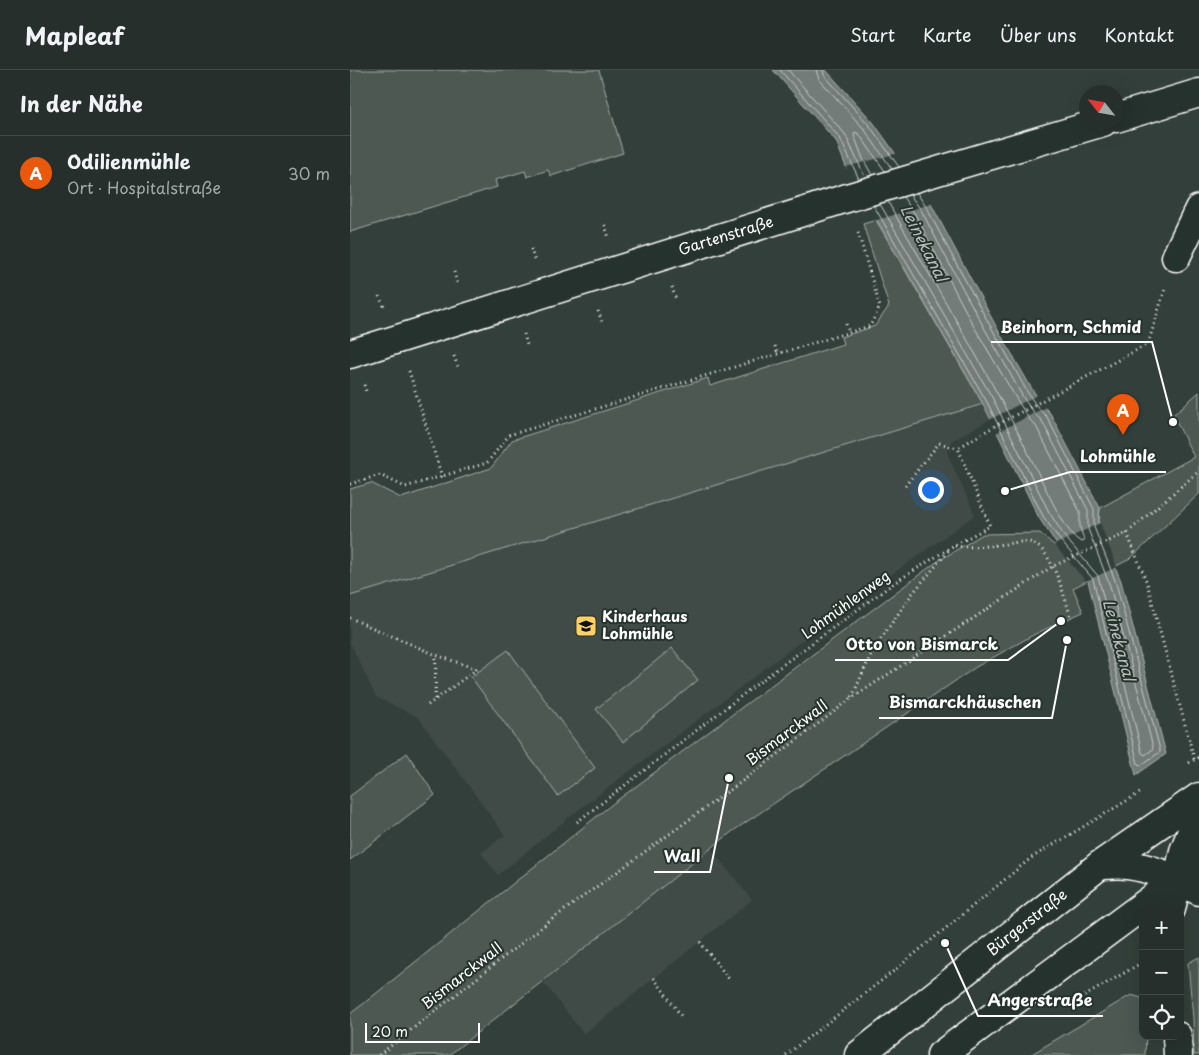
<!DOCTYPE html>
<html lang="de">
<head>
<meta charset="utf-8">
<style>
	:root { --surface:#262f2c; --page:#2e3734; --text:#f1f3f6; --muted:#a4a9a9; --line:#424a48; --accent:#ea580c }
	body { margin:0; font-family:"Playpen Sans",sans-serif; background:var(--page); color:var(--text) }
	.controls { position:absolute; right:15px; bottom:15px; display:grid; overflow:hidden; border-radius:10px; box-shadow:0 5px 20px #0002 }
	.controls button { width:45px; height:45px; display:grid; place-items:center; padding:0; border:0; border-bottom:1px solid var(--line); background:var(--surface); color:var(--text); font:25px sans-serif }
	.compass { position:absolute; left:729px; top:15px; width:45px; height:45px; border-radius:50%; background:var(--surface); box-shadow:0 5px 20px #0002; rotate:301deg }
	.scale { position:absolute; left:15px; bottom:12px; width:115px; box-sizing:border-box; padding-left:5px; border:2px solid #fff; border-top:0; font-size:14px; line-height:18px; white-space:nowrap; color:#fff; -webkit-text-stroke:4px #26332d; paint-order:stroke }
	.you { position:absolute; left:580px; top:419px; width:18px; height:18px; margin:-12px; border:4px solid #fff; border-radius:50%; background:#1a73e8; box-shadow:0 0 0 8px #1a73e833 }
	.badge { display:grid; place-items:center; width:32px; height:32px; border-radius:50%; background:var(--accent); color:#fff; font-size:16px; font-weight:700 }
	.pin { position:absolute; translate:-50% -41px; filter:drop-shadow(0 1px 2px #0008) }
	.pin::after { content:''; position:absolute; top:26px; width:18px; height:15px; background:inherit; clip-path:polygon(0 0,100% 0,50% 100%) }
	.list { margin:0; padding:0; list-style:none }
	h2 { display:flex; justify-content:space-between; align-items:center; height:65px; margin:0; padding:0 20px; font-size:21px }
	h2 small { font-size:16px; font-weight:400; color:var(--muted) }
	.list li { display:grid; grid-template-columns:32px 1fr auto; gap:15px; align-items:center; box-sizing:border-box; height:75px; padding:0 20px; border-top:1px solid var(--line) }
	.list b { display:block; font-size:19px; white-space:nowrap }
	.list p { margin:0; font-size:16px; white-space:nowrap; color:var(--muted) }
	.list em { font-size:16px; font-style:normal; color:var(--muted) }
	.icon { flex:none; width:28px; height:28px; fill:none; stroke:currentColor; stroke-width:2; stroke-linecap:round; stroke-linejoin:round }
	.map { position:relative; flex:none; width:849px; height:985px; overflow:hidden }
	header { display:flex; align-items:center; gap:30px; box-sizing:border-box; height:70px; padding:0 25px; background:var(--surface); border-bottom:1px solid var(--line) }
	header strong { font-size:24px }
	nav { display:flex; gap:28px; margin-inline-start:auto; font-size:18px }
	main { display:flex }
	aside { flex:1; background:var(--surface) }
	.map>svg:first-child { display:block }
</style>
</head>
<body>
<header>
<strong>Mapleaf</strong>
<nav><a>Start</a><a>Karte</a><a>Über uns</a><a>Kontakt</a></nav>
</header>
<main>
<aside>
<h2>In der Nähe<small></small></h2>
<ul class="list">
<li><span class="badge">A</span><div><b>Odilienmühle</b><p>Ort · Hospitalstraße</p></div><em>30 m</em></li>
</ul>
</aside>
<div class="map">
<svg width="849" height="985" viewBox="0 0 849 985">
	<rect width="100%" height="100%" fill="#333f3a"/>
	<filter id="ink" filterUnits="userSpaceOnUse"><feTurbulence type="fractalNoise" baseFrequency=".02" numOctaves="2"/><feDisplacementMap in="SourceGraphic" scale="10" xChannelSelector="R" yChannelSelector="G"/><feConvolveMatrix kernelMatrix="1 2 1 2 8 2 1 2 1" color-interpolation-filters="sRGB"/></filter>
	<g filter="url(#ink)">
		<g fill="#404c47">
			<polygon points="633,334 639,350 601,371 597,383 625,445 492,540 222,745 148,805 131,783 155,765 68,647 26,627 0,572 0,526"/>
			<polygon points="360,778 402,830 234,964 193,912"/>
		</g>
		<g fill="#4d5853" stroke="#a6aca9">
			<polygon points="0,0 249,0 273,83 201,106 198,100 177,107 175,101 145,110 147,117 0,162"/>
			<polygon points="526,150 633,334 0,526 0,419 21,413 51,428 141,398 162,370 358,308 360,316 493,274 491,267 525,256 539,236 513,154"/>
			<polygon points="849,322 849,424 780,489 723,518 733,542 685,564 626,597 383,761 99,985 0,985 0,944 13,934 261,735 585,493 633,464 690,463 704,475 749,453 750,438 844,387 823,345"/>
			<polygon points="322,578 348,610 273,672 246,639"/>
			<polygon points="158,580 245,698 208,726 121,607"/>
			<polygon points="57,683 85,725 0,790 0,726"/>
			<polygon points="849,887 849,985 844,985 843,948 838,893"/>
			<polygon points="781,925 792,928 793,966 796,966 795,985 680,985"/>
		</g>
		<polygon fill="#737b78" stroke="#abb0ae" points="423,0 476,0 523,52 581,134 648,260 682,319 695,338 700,343 750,438 748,455 771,511 816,684 786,705 738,511 706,473 689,448 633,334 496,97 486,71"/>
		<g fill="#333f3a">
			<polygon points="548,83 578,127 581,134 524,151 499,107 496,97"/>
			<polygon points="689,324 696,337 646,363 639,350"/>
			<polygon points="750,453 767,497 736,511 704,475"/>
		</g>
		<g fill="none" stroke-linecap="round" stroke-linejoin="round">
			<g stroke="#c7cac9" stroke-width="1">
				<polyline points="430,0 490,68 509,109"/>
				<polyline points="438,0 495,64 515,107"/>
				<polyline points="466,0 469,9 514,59 542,99"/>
				<polyline points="473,0 474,5 519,55 549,97"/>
				<polyline points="522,105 513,89 504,65 505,62 509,64 535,101"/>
				<path d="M538 132C589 223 645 312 690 407 697 421 718 468 732 472L734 470 730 457V442L686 356 679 349 666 328 623 255 565 144 553 127"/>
				<path d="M530 134 643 329 699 442 715 467 748 506 792 683 795 685 802 680 803 677 760 516 738 459V440L692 351C676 337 666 314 656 296 626 245 599 193 571 140L560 125"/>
				<path d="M524 136 637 332 693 446 710 470 743 509 788 694 791 695 810 682V680L766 513 744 457V439L697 347C681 333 671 310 661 292 631 241 604 189 576 137L567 123"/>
			</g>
			<g stroke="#fff" stroke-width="31">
				<g id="minor">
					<polyline points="766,48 849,23"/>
					<polyline points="826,187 849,139"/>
					<path id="s1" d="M0 284 497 128 753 52"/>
				</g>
			</g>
			<g stroke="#fff" stroke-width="31">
				<g id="secondary">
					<path d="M750 795C759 795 769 794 778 795 802 798 827 809 849 821"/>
					<polyline points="821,839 834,781 849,744"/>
					<polyline points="827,966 828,985"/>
					<path id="s2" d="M509 985 750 795 849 727"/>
					<polyline points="591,985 849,794"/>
				</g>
			</g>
			<g stroke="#fff" stroke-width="3" stroke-dasharray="1 4" stroke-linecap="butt">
				<polyline points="255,155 259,168"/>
				<polyline points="181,179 185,192"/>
				<polyline points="104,202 108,216"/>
				<polyline points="322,217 326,230"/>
				<polyline points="29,226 34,237"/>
				<polyline points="248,241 252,252"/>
				<polyline points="496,254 499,262"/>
				<polyline points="174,264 177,275"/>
				<polyline points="425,276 428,284"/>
				<polyline points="104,286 108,297"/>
				<polyline points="59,301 92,407"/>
				<polyline points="14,315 17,324"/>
				<polyline points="0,414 30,405 55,417 137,393 159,365 520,256 530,237 507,159"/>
				<polyline points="555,416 589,373 607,378"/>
				<polyline points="777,463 797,513 845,692"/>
				<path d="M605 476C622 478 638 476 655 474 662 473 672 471 679 472 702 476 714 527 721 547"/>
				<polyline points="0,548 86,585 127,599"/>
				<polyline points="502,627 523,580 562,524 600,479"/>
				<polyline points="85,629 86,585"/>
				<polyline points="78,635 127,599"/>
				<polyline points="839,693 849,687"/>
				<polyline points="227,752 416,607 544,513 603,476 640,456 608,378 643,357 798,274 815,219"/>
				<polyline points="350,872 379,909"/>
				<polyline points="304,908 332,947"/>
				<polyline points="726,931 793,892"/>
				<polyline points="29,985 201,850 402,704 502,628 703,496 777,463 849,401"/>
				<polyline points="436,985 545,900 681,788 793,721"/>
			</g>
			<use href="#minor" stroke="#26332d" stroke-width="28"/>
			<use href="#secondary" stroke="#26332d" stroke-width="28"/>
		</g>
	</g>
	<defs>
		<g id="school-square" transform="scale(1.125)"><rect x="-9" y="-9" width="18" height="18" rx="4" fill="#ffd166" stroke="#26332d"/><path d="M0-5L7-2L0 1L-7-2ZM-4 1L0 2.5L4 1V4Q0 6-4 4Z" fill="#111"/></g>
	</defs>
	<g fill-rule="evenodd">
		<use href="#school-square" x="236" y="556"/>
	</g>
	<g text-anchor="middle" stroke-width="4" stroke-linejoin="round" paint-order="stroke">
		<g font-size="15" fill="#fff" stroke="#26332d">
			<text dy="5" stroke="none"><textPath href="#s1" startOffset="394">Gartenstraße</textPath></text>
			<text transform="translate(496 535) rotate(-36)" y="5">Lohmühlenweg</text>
			<text transform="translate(437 663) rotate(-37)" y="5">Bismarckwall</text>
			<text dy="5" stroke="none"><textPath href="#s2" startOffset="214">Bürgerstraße</textPath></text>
			<text transform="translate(112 906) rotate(-38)" y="5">Bismarckwall</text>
		</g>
		<g font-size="15" font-weight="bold" fill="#fff" stroke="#26332d" text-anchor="start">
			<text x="252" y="552">Kinderhaus<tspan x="252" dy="17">Lohmühle</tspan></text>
		</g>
		<g font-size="16" font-style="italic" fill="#b9bdbc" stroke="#26332d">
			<text transform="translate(574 173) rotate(63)" y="6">Leinekanal</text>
			<text transform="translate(769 570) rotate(75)" y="6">Leinekanal</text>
		</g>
	</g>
	<path fill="none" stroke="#fff" stroke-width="2" d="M823 352L802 272H641M655 421L720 402H816M711 551L658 590H485M717 570L702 648H529M379 708L360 802H304M595 873L628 946H753"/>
	<g fill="#fff" stroke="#26332d" stroke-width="2">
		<circle cx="823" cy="352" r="5"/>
		<circle cx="655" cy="421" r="5"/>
		<circle cx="711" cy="551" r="5"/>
		<circle cx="717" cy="570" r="5"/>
		<circle cx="379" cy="708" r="5"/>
		<circle cx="595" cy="873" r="5"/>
	</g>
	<g font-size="16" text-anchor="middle" font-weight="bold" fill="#fff" stroke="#26332d" stroke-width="4" stroke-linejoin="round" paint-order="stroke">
		<text x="721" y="263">Beinhorn, Schmid</text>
		<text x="768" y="392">Lohmühle</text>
		<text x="572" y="580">Otto von Bismarck</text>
		<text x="615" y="638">Bismarckhäuschen</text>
		<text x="332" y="792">Wall</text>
		<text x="690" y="936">Angerstraße</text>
	</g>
</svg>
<div class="controls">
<button>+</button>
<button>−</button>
<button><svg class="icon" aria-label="locate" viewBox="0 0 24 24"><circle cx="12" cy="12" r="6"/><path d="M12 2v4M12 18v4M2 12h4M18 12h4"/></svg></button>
</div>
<svg class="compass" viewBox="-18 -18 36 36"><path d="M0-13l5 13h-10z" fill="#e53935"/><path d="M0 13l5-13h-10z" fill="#a4a9a9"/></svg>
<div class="scale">20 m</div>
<div class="you"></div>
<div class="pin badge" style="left:773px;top:365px">A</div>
</div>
</main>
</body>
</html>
